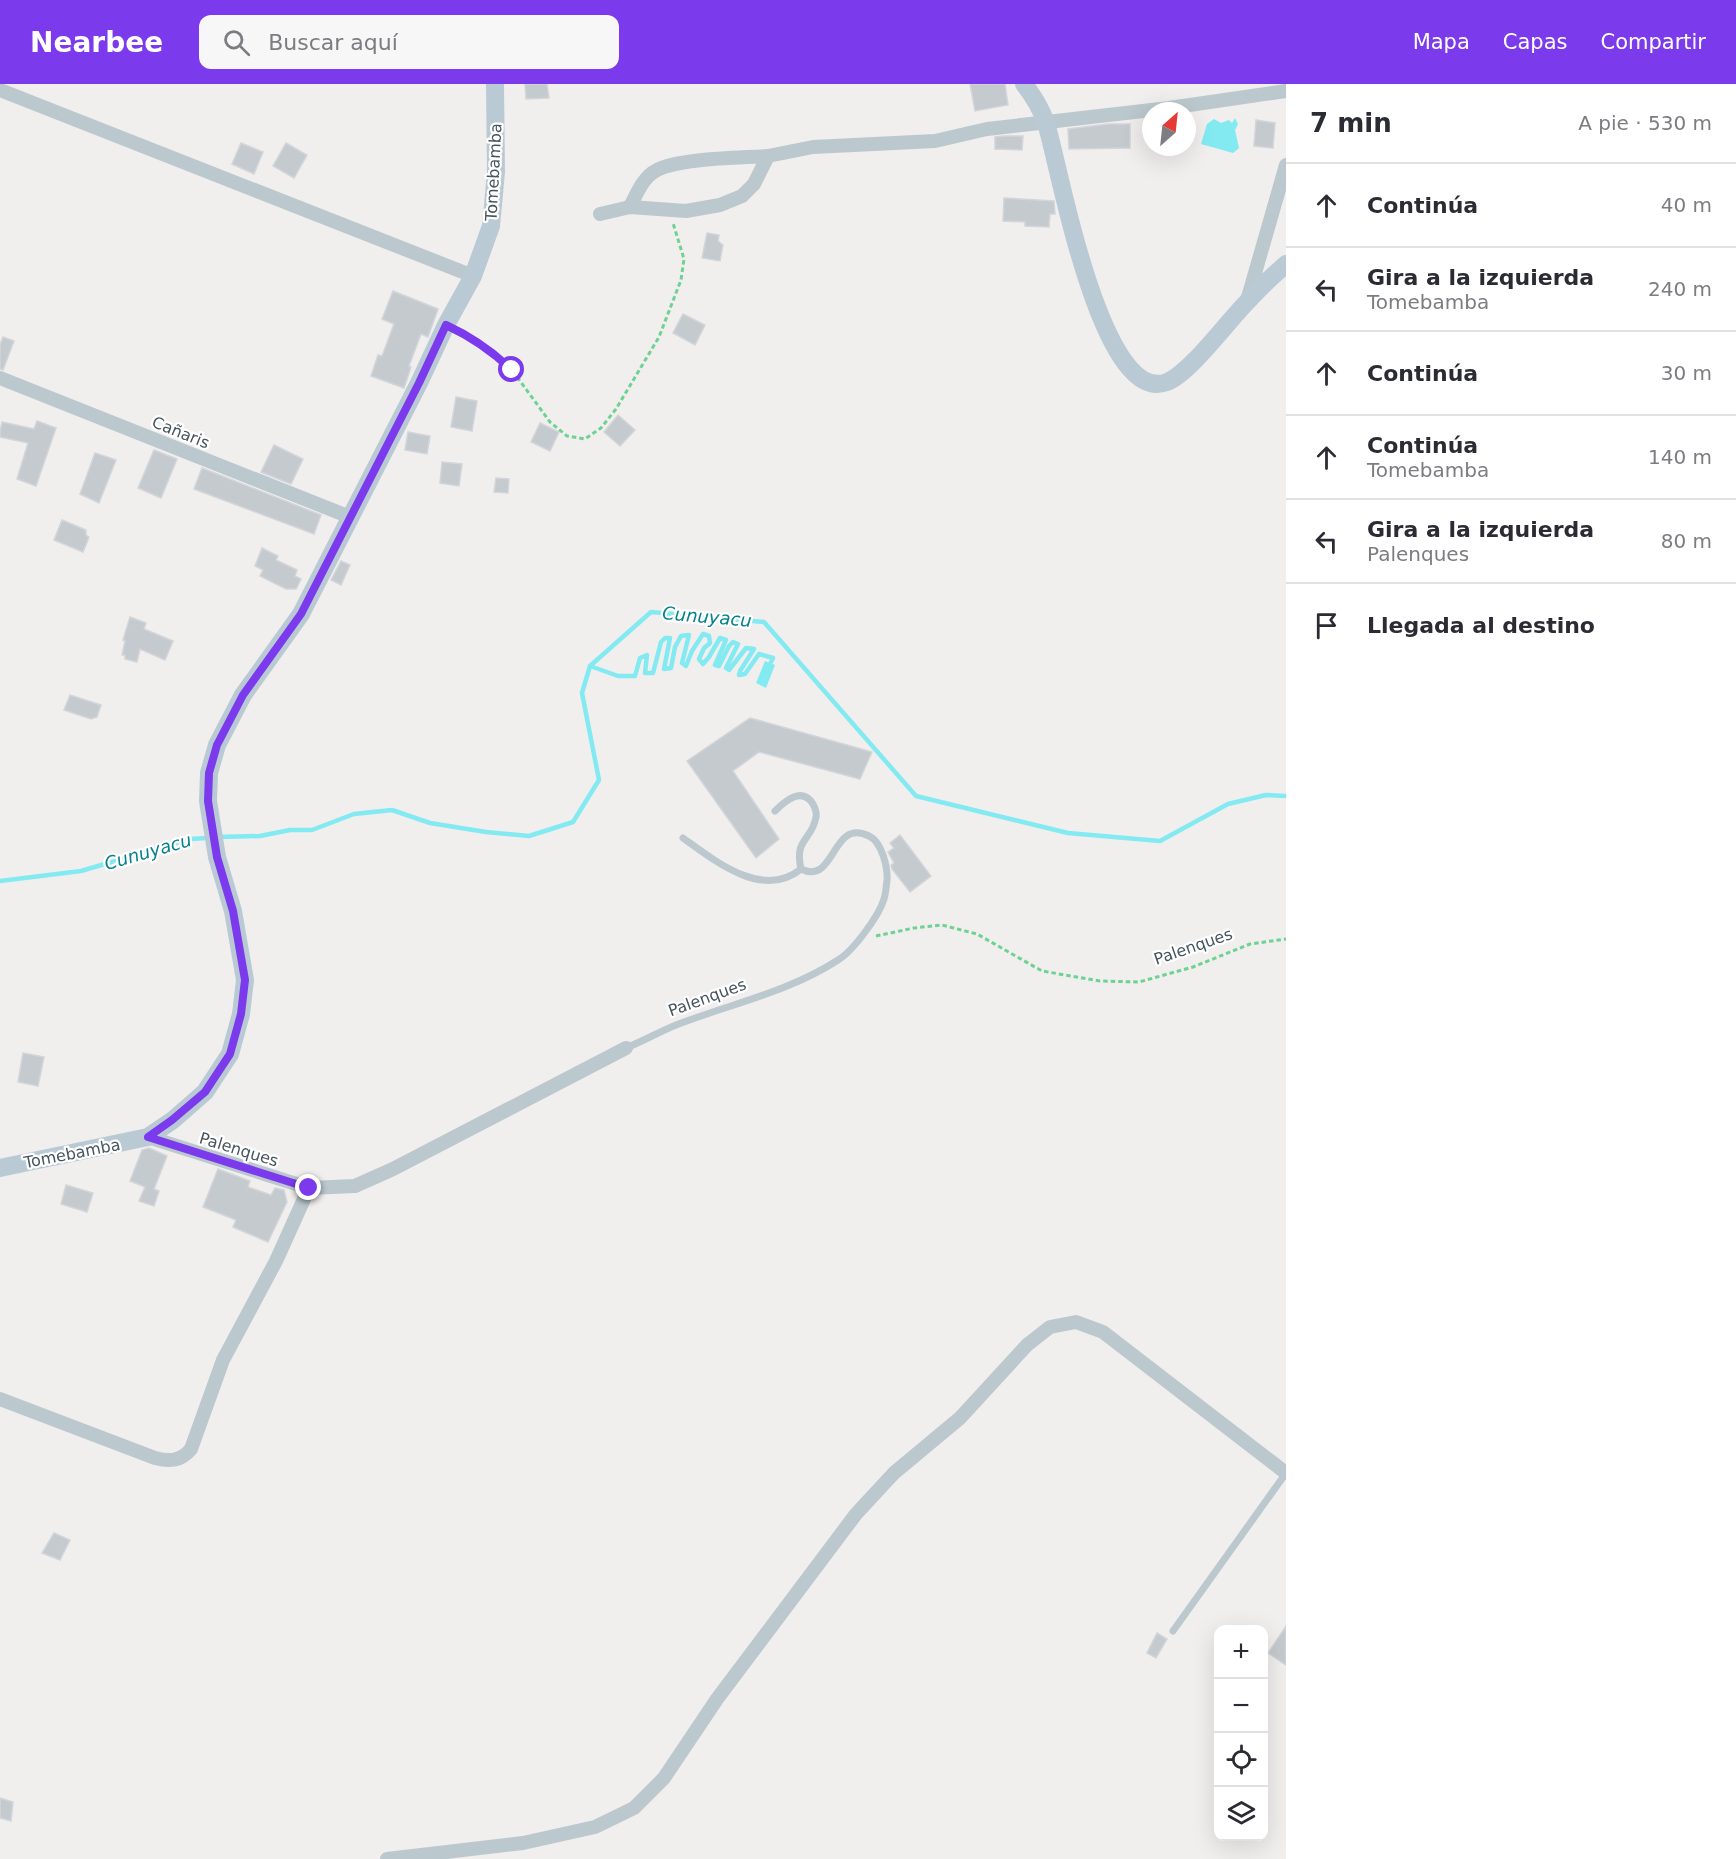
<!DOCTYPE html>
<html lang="es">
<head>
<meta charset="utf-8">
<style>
	:root { --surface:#fff; --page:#f7f7f7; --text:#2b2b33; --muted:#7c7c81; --line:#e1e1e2; --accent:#7c3aed }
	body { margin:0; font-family:"DejaVu Sans",sans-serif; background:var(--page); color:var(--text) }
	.controls { position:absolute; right:18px; bottom:18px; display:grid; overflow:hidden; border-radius:12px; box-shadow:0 6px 24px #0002 }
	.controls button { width:54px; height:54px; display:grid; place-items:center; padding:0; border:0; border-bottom:2px solid var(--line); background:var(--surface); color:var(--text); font:30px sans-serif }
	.compass { position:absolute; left:1142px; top:18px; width:54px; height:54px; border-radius:50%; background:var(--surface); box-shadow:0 6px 24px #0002; rotate:27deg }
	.stop { position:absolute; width:18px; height:18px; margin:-14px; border:4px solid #7c3aed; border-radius:50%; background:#fff }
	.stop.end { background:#7c3aed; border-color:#fff; box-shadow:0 2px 6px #0008 }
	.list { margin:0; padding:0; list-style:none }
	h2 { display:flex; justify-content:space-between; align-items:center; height:78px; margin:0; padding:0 24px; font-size:26px }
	h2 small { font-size:20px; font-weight:400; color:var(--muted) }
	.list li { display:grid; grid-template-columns:39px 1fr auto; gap:18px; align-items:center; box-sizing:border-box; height:84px; padding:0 24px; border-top:2px solid var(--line) }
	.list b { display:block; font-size:22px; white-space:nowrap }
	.list p { margin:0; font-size:20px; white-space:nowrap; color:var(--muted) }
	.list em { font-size:20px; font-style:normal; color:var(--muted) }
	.icon { flex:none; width:33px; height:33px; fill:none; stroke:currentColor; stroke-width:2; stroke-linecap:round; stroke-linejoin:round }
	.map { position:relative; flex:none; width:1286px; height:1775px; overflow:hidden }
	header { display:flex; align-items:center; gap:36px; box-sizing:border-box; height:84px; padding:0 30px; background:var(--accent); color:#fff }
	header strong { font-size:28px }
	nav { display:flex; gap:33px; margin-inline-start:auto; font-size:21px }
	.search { width:420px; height:54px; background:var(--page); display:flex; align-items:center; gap:15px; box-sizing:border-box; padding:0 21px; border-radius:12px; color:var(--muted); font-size:22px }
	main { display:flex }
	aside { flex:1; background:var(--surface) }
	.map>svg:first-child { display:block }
</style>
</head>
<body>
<header>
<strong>Nearbee</strong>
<div class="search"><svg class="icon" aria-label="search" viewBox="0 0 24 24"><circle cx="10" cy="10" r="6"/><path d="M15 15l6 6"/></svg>Buscar aquí</div>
<nav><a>Mapa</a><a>Capas</a><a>Compartir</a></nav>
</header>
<main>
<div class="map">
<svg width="1286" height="1775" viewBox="0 0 1286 1775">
	<rect width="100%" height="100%" fill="#f1eeee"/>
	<g fill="#83eaf2">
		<polygon points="1235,34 1238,40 1235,46 1239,64 1233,69 1201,60 1207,40 1214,35 1221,39 1229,36 1232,39"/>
		<polygon points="765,577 775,581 766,604 756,599"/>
	</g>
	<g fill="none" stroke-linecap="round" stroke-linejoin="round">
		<g stroke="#83eaf2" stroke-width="4.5">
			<polyline points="590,582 618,592 635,592 640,574 647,571 645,589 653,589 661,558 665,554 670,554 664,585 671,584 675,563 681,552 689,551 682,579 686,582 692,567 703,550 709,552 710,559 704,564 699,575 703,580 709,573 720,554 726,556 715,581 719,582 729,562 733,558 738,560 726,584 729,586 746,564 754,565 740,587 739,591 745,590 759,570 773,574 771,578"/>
			<polyline points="217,753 260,752 290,746 312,746 354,730 392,726 430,739 486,748 529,752 573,738 599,696 582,609 590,582 651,528 764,538 916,712 1068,749 1160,757 1228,720 1266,711 1286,712"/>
			<polyline points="0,797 81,787 189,755 209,754"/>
		</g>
	</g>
	<g fill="#c5cace" stroke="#d2d5da" stroke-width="1.5">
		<polygon points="525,0 547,0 549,14 526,15"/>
		<polygon points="970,0 1005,0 1008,21 975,27"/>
		<polygon points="1256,36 1275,39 1273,64 1254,62"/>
		<polygon points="1109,40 1130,40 1130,64 1069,65 1068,45"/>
		<polygon points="1005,52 1023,52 1022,66 995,65 995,53"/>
		<polygon points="241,59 263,68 254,90 232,80"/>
		<polygon points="286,59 307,71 294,94 273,82"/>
		<polygon points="1004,114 1054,117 1055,130 1050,130 1049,143 1025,142 1025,138 1003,137"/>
		<polygon points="707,149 719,151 718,157 723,161 720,177 702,174"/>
		<polygon points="393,207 438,225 428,253 421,250 409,282 411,283 404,304 371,292 378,271 382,272 394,240 382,235"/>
		<polygon points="683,230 705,241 695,261 673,249"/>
		<polygon points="3,253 14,257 3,286 0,285 0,261"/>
		<polygon points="456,313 477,317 472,347 451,343"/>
		<polygon points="618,331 635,346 620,362 604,348"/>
		<polygon points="37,337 56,344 36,402 17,395 28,359 0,353 0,348 2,338 34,345"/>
		<polygon points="540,339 559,348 550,367 531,358"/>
		<polygon points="408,348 430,352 427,370 405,366"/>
		<polygon points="274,361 303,375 291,400 261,388"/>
		<polygon points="154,366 177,375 161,414 138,404"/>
		<polygon points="95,369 116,376 99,419 80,410"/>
		<polygon points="442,378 462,380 459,402 440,399"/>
		<polygon points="202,384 321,431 314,450 194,405"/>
		<polygon points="496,394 509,395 508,409 494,408"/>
		<polygon points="62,436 86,446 86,451 89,453 83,468 54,456"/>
		<polygon points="262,464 278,472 276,476 297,486 295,492 301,495 296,505 286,505 260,492 263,486 255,482"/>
		<polygon points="341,477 350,481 341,501 331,496"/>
		<polygon points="130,533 146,539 144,545 173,557 165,576 140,565 137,578 125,575 125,571 122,571 125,557 123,556"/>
		<polygon points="70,611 101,621 97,633 91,635 64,626"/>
		<polygon points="750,634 872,668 860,695 759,668 733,687 779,755 756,774 687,677"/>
		<polygon points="900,751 931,792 910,808 892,785 891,781 894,779 888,768 894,764 890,759"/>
		<polygon points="23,969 44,973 38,1002 18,998"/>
		<polygon points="149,1064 167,1072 154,1105 159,1107 154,1122 139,1117 145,1103 130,1097 142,1066"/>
		<polygon points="218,1085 250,1097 248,1103 271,1111 275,1104 284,1106 287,1118 268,1158 233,1143 236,1136 203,1123"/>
		<polygon points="66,1101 93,1109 87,1128 61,1120"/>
		<polygon points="54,1449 70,1456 60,1476 42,1469"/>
		<polygon points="1286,1542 1286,1581 1268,1569"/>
		<polygon points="1157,1549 1167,1555 1156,1574 1147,1569"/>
		<polygon points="0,1714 13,1718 11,1737 0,1734"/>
	</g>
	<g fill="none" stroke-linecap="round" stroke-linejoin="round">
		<g stroke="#6ed293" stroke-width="3" stroke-dasharray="4.5 3" stroke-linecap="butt">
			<polyline points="459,247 492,267 512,286 550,338 567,352 585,355 601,344 616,325 659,253 681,196 684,175 673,139"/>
			<polyline points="876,852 914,844 942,841 977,850 1042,887 1100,897 1139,898 1193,883 1250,860 1286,855"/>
		</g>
		<g stroke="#bbc8ce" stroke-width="7">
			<path d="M683 754C715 777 763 816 801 785"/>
			<path d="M626 964C643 957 659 948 676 941 730 920 789 908 838 876 853 867 879 832 884 815 886 809 886 802 887 797 888 784 882 758 869 752 831 733 836 802 801 785 794 754 812 757 816 733 817 729 815 724 813 720 802 702 785 717 775 727"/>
			<polyline points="1173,1547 1286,1389"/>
		</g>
		<g stroke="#bbc8ce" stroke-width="14">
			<polyline points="0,6 473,192"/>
			<path d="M630 123C637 109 643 93 657 86 680 74 741 74 768 72"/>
			<polyline points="600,130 630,123 686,127 720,121 742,112 754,100 768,72 813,63 935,57 987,45 1169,24 1286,7"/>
			<polyline points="1247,217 1286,81"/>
			<polyline points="0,294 350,433"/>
			<polyline points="148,1053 309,1104 355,1102 393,1085 626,964"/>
			<path d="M0 1315 155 1374C170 1378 181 1377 191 1365L223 1276 276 1177 309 1104"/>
			<polyline points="387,1775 523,1759 595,1743 634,1724 664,1694 717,1615 856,1430 894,1389 960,1334 1027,1261 1050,1243 1076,1238 1103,1248 1286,1389"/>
		</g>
		<g stroke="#bacad4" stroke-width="18">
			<path d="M1024 0C1034 13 1041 24 1046 39 1059 80 1101 324 1167 298 1190 289 1228 237 1247 218 1259 204 1273 192 1286 180"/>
			<polyline points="0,1084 148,1053 173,1036 205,1008 230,970 241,930 245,896 233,827 217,773 208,717 209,689 217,661 243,611 301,530 419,299 446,241 473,192 491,142 496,88 495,0"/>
		</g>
	</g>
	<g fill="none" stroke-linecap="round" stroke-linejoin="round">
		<path stroke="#7c3aed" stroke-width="8" d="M309 1104 148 1053 172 1036 205 1008 230 970 241 930 245 896 233 827 217 773 208 717 209 689 217 661 243 611 301 530 419 299 446 241C472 253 491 266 512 286"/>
	</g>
	<g text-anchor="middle" stroke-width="4.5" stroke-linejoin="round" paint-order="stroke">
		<g font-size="16" fill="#45555d" stroke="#fff">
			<text transform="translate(493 88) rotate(-87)" y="6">Tomebamba</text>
			<text transform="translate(181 348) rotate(22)" y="6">Cañaris</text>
			<text transform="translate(1193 862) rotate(-19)" y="6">Palenques</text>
			<text transform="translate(707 913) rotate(-20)" y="6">Palenques</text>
			<text transform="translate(239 1065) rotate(17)" y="6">Palenques</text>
			<text transform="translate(72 1069) rotate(-11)" y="6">Tomebamba</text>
		</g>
		<g font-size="18" font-style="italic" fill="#06818a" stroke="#fff">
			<text transform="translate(707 533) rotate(5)" y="6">Cunuyacu</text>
			<text transform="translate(148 768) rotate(-16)" y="6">Cunuyacu</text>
		</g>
	</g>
</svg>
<div class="controls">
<button>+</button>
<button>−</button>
<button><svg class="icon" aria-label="locate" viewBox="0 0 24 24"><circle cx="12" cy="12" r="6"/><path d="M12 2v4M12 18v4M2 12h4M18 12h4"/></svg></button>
<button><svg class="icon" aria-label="layers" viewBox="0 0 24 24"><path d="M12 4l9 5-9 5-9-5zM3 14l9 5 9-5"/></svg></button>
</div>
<svg class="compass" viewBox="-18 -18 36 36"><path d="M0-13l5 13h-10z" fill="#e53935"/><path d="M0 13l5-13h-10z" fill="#7c7c81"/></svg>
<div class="stop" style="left:512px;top:286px"></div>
<div class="stop end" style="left:309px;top:1104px"></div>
</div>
<aside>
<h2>7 min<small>A pie · 530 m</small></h2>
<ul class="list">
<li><svg class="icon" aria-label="ahead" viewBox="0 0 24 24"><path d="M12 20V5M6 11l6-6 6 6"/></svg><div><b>Continúa</b></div><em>40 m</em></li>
<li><svg class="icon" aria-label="left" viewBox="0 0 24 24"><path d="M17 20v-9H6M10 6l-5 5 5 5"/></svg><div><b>Gira a la izquierda</b><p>Tomebamba</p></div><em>240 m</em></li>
<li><svg class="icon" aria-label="ahead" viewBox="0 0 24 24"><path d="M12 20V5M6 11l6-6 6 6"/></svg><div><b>Continúa</b></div><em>30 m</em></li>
<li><svg class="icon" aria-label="ahead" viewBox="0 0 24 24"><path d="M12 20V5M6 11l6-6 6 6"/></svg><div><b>Continúa</b><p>Tomebamba</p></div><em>140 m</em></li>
<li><svg class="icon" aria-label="left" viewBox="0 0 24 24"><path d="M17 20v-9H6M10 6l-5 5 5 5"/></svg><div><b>Gira a la izquierda</b><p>Palenques</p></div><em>80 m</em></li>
<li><svg class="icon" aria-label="arrive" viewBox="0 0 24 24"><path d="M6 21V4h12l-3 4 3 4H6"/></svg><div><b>Llegada al destino</b></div></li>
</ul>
</aside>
</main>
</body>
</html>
